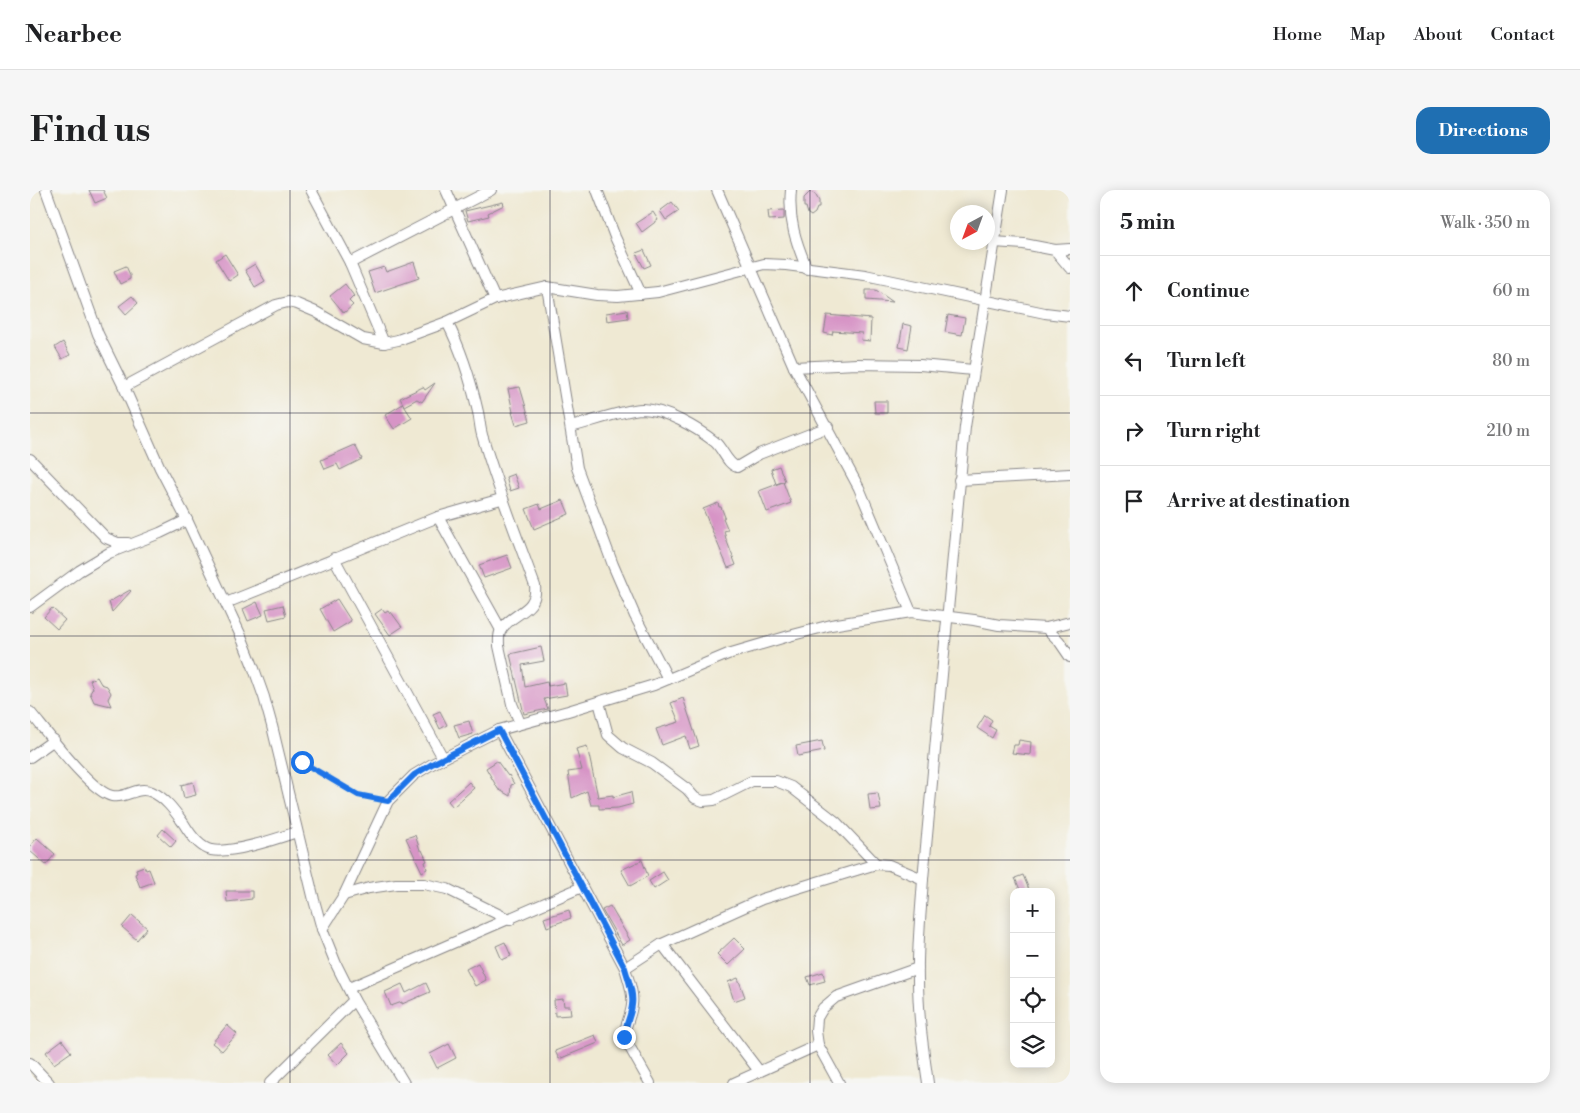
<!DOCTYPE html>
<html lang="en">
<head>
<meta charset="utf-8">
<style>
	:root { --surface:#fff; --page:#f6f6f6; --text:#202124; --muted:#757577; --line:#e0e0e0; --accent:#1f6fb2 }
	body { margin:0; font-family:"Libre Bodoni",serif; background:var(--page); color:var(--text) }
	.controls { position:absolute; right:15px; bottom:15px; display:grid; overflow:hidden; border-radius:10px; box-shadow:0 2px 12px #0003 }
	.controls button { width:45px; height:45px; display:grid; place-items:center; padding:0; border:0; border-bottom:1px solid var(--line); background:var(--surface); color:var(--text); font:25px sans-serif }
	.compass { position:absolute; left:920px; top:15px; width:45px; height:45px; border-radius:50%; background:var(--surface); box-shadow:0 2px 12px #0003; rotate:221deg }
	.stop { position:absolute; width:15px; height:15px; margin:-11px; border:4px solid #1a73e8; border-radius:50%; background:#fff }
	.stop.end { background:#1a73e8; border-color:#fff; box-shadow:0 1px 5px #0008 }
	.list { margin:0; padding:0; list-style:none }
	h2 { display:flex; justify-content:space-between; align-items:center; height:65px; margin:0; padding:0 20px; font-size:21px }
	h2 small { font-size:16px; font-weight:400; color:var(--muted) }
	.list li { display:grid; grid-template-columns:32px 1fr auto; gap:15px; align-items:center; box-sizing:border-box; height:70px; padding:0 20px; border-top:1px solid var(--line) }
	.list b { display:block; font-size:19px; white-space:nowrap }
	.list em { font-size:16px; font-style:normal; color:var(--muted) }
	.icon { flex:none; width:28px; height:28px; fill:none; stroke:currentColor; stroke-width:2; stroke-linecap:round; stroke-linejoin:round }
	.map { position:relative; flex:none; width:1040px; height:893px; overflow:hidden; border-radius:15px }
	header { display:flex; align-items:center; gap:30px; box-sizing:border-box; height:70px; padding:0 25px; background:var(--surface); border-bottom:1px solid var(--line) }
	header strong { font-size:24px }
	nav { display:flex; gap:28px; margin-inline-start:auto; font-size:18px }
	.intro { display:flex; align-items:center; justify-content:space-between; box-sizing:border-box; height:120px; padding:0 30px }
	h1 { margin:0; font-size:35px }
	.button { padding:12px 22px; border-radius:15px; background:var(--accent); color:#fff; font-size:18px; font-weight:700 }
	main { display:flex; gap:30px; padding:0 30px }
	aside { flex:1; background:var(--surface); border-radius:15px; box-shadow:0 2px 12px #0003 }
	.map>svg:first-child { display:block }
</style>
</head>
<body>
<header>
<strong>Nearbee</strong>
<nav><a>Home</a><a>Map</a><a>About</a><a>Contact</a></nav>
</header>
<div class="intro"><h1>Find us</h1><a class="button">Directions</a></div>
<main>
<div class="map">
<svg width="1040" height="893" viewBox="0 0 1040 893">
	<rect width="100%" height="100%" fill="#f6f6f2"/>
	<filter id="ink" filterUnits="userSpaceOnUse"><feTurbulence type="fractalNoise" baseFrequency=".02" numOctaves="2"/><feDisplacementMap in="SourceGraphic" scale="10" xChannelSelector="R" yChannelSelector="G"/><feConvolveMatrix kernelMatrix="1 2 1 2 8 2 1 2 1" color-interpolation-filters="sRGB"/></filter>
	<filter id="wash" filterUnits="userSpaceOnUse"><feTurbulence type="fractalNoise" baseFrequency=".0096" numOctaves="4" result="noise"/><feDisplacementMap in="SourceGraphic" scale="20" xChannelSelector="R" yChannelSelector="G"/><feGaussianBlur stdDeviation="1.12" result="paint"/><feColorMatrix in="noise" values="0 0 0 0 0 0 0 0 0 0 0 0 0 0 0 0 0 1.4 0 .05"/><feComposite in="paint" operator="in"/></filter>
	<g filter="url(#wash)">
		<rect width="100%" height="100%" fill="#efe9d3"/>
		<g id="blocks">
			<g fill="#d794c6">
				<polygon points="59,0 73,0 77,8 65,13"/>
				<polygon points="780,2 785,4 789,11 789,18 787,18 785,23 781,26 778,24 776,17 774,17 774,8"/>
				<polygon points="473,12 474,15 458,23 459,26 438,31 435,21"/>
				<polygon points="642,12 649,21 636,30 630,21"/>
				<polygon points="754,20 754,29 739,30 738,21"/>
				<polygon points="623,22 628,30 612,42 606,33"/>
				<polygon points="614,60 621,75 614,78 606,63"/>
				<polygon points="195,64 208,85 199,91 186,70"/>
				<polygon points="384,72 389,88 345,103 338,82 354,77 356,82"/>
				<polygon points="225,74 235,91 225,97 215,80"/>
				<polygon points="96,76 100,85 100,89 90,94 84,81"/>
				<polygon points="315,94 324,106 319,111 323,115 314,123 300,106"/>
				<polygon points="836,100 846,100 863,112 836,110"/>
				<polygon points="102,106 108,113 96,124 89,116"/>
				<polygon points="597,120 598,128 577,131 576,123"/>
				<polygon points="797,125 841,129 840,151 831,150 832,143 803,141 802,145 794,143"/>
				<polygon points="918,125 935,128 932,145 915,142"/>
				<polygon points="873,134 882,136 878,159 869,157"/>
				<polygon points="33,152 40,165 32,169 25,157"/>
				<polygon points="405,193 392,212 387,209 374,216 370,208 393,197 395,200"/>
				<polygon points="490,197 500,231 486,235 482,222 483,222 478,199"/>
				<polygon points="844,211 857,211 857,223 845,223"/>
				<polygon points="373,214 382,228 364,239 355,225"/>
				<polygon points="325,255 332,269 310,280 307,274 295,279 291,270"/>
				<polygon points="749,276 755,291 746,294 741,279"/>
				<polygon points="484,284 489,298 480,301 476,287"/>
				<polygon points="753,292 761,313 737,322 729,301"/>
				<polygon points="533,310 539,324 504,339 496,319 509,314 511,319"/>
				<polygon points="688,313 689,317 691,317 695,327 693,328 698,340 694,341 696,349 706,375 698,378 673,319"/>
				<polygon points="477,365 482,378 454,388 449,375"/>
				<polygon points="100,400 101,401 82,422 79,412"/>
				<polygon points="307,409 321,431 303,442 290,419"/>
				<polygon points="227,412 233,425 218,431 213,419"/>
				<polygon points="253,415 256,426 239,430 236,419"/>
				<polygon points="22,418 35,430 27,439 14,427"/>
				<polygon points="352,419 355,423 358,421 360,424 361,422 372,437 360,445 345,424"/>
				<polygon points="511,457 514,471 492,475 495,497 517,492 518,496 535,493 537,505 514,509 518,519 494,524 480,464"/>
				<polygon points="67,487 71,494 77,496 81,503 78,509 81,516 64,512 60,503 63,498 60,490"/>
				<polygon points="653,508 669,556 660,559 656,546 632,555 626,539 649,532 641,513"/>
				<polygon points="410,521 417,535 410,539 403,524"/>
				<polygon points="955,525 962,530 959,536 966,540 962,548 947,538"/>
				<polygon points="439,531 443,544 429,548 424,535"/>
				<polygon points="989,550 1001,552 1000,565 982,563 984,555 988,555"/>
				<polygon points="792,551 794,561 768,566 766,556"/>
				<polygon points="557,556 568,607 583,605 583,607 601,602 603,614 588,618 569,619 569,615 561,615 557,601 542,608 538,582 552,580 546,559"/>
				<polygon points="467,571 478,586 479,585 484,594 481,595 480,606 468,599 456,578"/>
				<polygon points="163,592 166,605 154,608 151,595"/>
				<polygon points="439,592 444,598 423,617 418,611"/>
				<polygon points="848,603 851,619 840,620 838,604"/>
				<polygon points="133,639 146,651 141,657 128,645"/>
				<polygon points="385,645 390,660 392,660 397,671 395,672 397,679 392,682 376,648"/>
				<polygon points="7,648 25,664 16,675 0,661 0,656"/>
				<polygon points="612,670 618,686 600,696 591,680"/>
				<polygon points="114,676 116,680 119,679 124,692 110,697 105,684 107,683 106,679"/>
				<polygon points="633,682 638,690 624,699 619,691"/>
				<polygon points="993,685 1000,702 991,702 985,688"/>
				<polygon points="196,701 222,701 222,709 197,712"/>
				<polygon points="580,716 600,750 592,755 572,720"/>
				<polygon points="539,720 541,728 517,737 514,728"/>
				<polygon points="102,725 117,738 107,750 92,737"/>
				<polygon points="704,748 715,759 698,775 687,764"/>
				<polygon points="475,752 481,766 472,770 466,756"/>
				<polygon points="448,773 456,790 445,796 436,779"/>
				<polygon points="793,782 795,791 780,795 777,787"/>
				<polygon points="708,788 715,807 704,811 698,792"/>
				<polygon points="396,793 400,802 372,814 372,812 361,816 355,802 372,794 376,803"/>
				<polygon points="533,809 534,816 540,816 541,825 525,826 524,810"/>
				<polygon points="197,835 207,844 192,861 182,853"/>
				<polygon points="565,845 568,853 529,869 525,861"/>
				<polygon points="32,850 41,862 24,874 16,862"/>
				<polygon points="311,853 319,863 307,875 298,865"/>
				<polygon points="419,854 426,868 407,878 400,864"/>
			</g>
		</g>
	</g>
	<g filter="url(#ink)">
		<use href="#blocks" fill-opacity="0" stroke="#888687" stroke-width="1"/>
		<g fill="none" stroke-linecap="round" stroke-linejoin="round">
			<g stroke="#888687" stroke-width="12">
				<g id="minor">
					<polyline points="16,0 68,144 94,197 130,278 157,330 211,446 223,476 234,507 242,536 284,710 292,739 306,774 324,810 374,893"/>
					<polyline points="281,0 320,73 354,153"/>
					<polyline points="416,0 465,109"/>
					<polyline points="567,0 585,47 611,104"/>
					<polyline points="687,0 764,177 829,298 881,422"/>
					<path d="M761 0C758 30 766 52 777 79"/>
					<polyline points="964,52 994,54 1025,60 1040,59"/>
					<polyline points="1025,60 1040,78"/>
					<polyline points="320,73 461,0"/>
					<polyline points="517,97 547,278 583,375 605,426 638,489"/>
					<path d="M417 132C432 161 441 191 448 222 450 231 450 240 453 248 468 299 487 347 505 396 508 422 482 422 471 440 468 445 469 450 469 456L482 514 490 533"/>
					<polyline points="764,177 827,174 890,175 943,180"/>
					<polyline points="94,197 246,115 258,112 267,114 286,122 333,149 354,153 368,150 417,132 465,109 517,97 567,105 588,106 628,102 734,74 756,75 835,85 1015,123 1040,126"/>
					<path d="M541 237C560 232 593 220 612 219 635 219 667 238 685 252 693 259 697 274 707 277L729 264 798 237"/>
					<polyline points="0,269 76,348 88,353 98,353"/>
					<polyline points="929,290 1040,284"/>
					<polyline points="408,327 471,440"/>
					<polyline points="304,368 413,568"/>
					<polyline points="196,413 408,327 471,309"/>
					<polyline points="0,417 49,381 79,363 130,343 157,330"/>
					<polyline points="1016,438 1029,451 1040,467"/>
					<polyline points="569,512 578,545 593,558 622,573 657,599 665,608 673,611 684,610 722,591 746,591 761,597 806,632 846,674"/>
					<path d="M0 522C16 541 61 602 82 606 97 609 107 595 122 602 136 608 146 623 154 634 160 644 169 657 181 660 202 664 246 649 267 642"/>
					<path d="M469 540 595 778C598 789 604 803 602 815 601 826 595 835 594 847L620 893"/>
					<polyline points="0,567 24,550"/>
					<polyline points="314,705 339,698 366,694 394,694 417,699 480,730"/>
					<polyline points="292,739 314,705 358,611 384,585 402,574 469,540 538,521 624,495 698,464 759,446 801,435 881,422 944,430 969,435 1016,438 1040,432"/>
					<polyline points="632,754 729,881"/>
					<polyline points="595,778 632,754 732,709 846,674 859,675 893,689"/>
					<polyline points="319,798 552,697"/>
					<polyline points="788,855 786,841 787,828 793,818 806,807 888,778"/>
					<polyline points="0,873 19,893"/>
					<polyline points="240,893 324,810"/>
					<polyline points="704,893 788,855 809,893"/>
					<path d="M898 893C893 858 888 824 888 789 887 756 891 722 893 689L935 237 973 0"/>
				</g>
			</g>
			<polyline stroke="#888687" stroke-width="2" stroke-dasharray="1 4" stroke-linecap="butt" points="261,569 272,571 328,605 349,609"/>
			<use href="#minor" stroke="#fff" stroke-width="10"/>
		</g>
	</g>
	<g fill="none" stroke-linecap="round" stroke-linejoin="round" filter="url(#ink)">
		<path stroke="#1a73e8" stroke-width="6" d="M272 572 328 605 358 611 384 585 402 574 469 540 595 778C598 789 604 803 602 815 601 826 595 835 594 847"/>
	</g>
	<path fill="none" stroke="#22223b" stroke-width="1" stroke-opacity="0.55" d="M260 0V893M520 0V893M780 0V893M0 223H1040M0 446H1040M0 670H1040"/>
</svg>
<div class="controls">
<button>+</button>
<button>−</button>
<button><svg class="icon" aria-label="locate" viewBox="0 0 24 24"><circle cx="12" cy="12" r="6"/><path d="M12 2v4M12 18v4M2 12h4M18 12h4"/></svg></button>
<button><svg class="icon" aria-label="layers" viewBox="0 0 24 24"><path d="M12 4l9 5-9 5-9-5zM3 14l9 5 9-5"/></svg></button>
</div>
<svg class="compass" viewBox="-18 -18 36 36"><path d="M0-13l5 13h-10z" fill="#e53935"/><path d="M0 13l5-13h-10z" fill="#757577"/></svg>
<div class="stop" style="left:272px;top:572px"></div>
<div class="stop end" style="left:594px;top:847px"></div>
</div>
<aside>
<h2>5 min<small>Walk · 350 m</small></h2>
<ul class="list">
<li><svg class="icon" aria-label="ahead" viewBox="0 0 24 24"><path d="M12 20V5M6 11l6-6 6 6"/></svg><div><b>Continue</b></div><em>60 m</em></li>
<li><svg class="icon" aria-label="left" viewBox="0 0 24 24"><path d="M17 20v-9H6M10 6l-5 5 5 5"/></svg><div><b>Turn left</b></div><em>80 m</em></li>
<li><svg class="icon" aria-label="right" viewBox="0 0 24 24"><path d="M7 20v-9h11M14 6l5 5-5 5"/></svg><div><b>Turn right</b></div><em>210 m</em></li>
<li><svg class="icon" aria-label="arrive" viewBox="0 0 24 24"><path d="M6 21V4h12l-3 4 3 4H6"/></svg><div><b>Arrive at destination</b></div></li>
</ul>
</aside>
</main>
</body>
</html>
